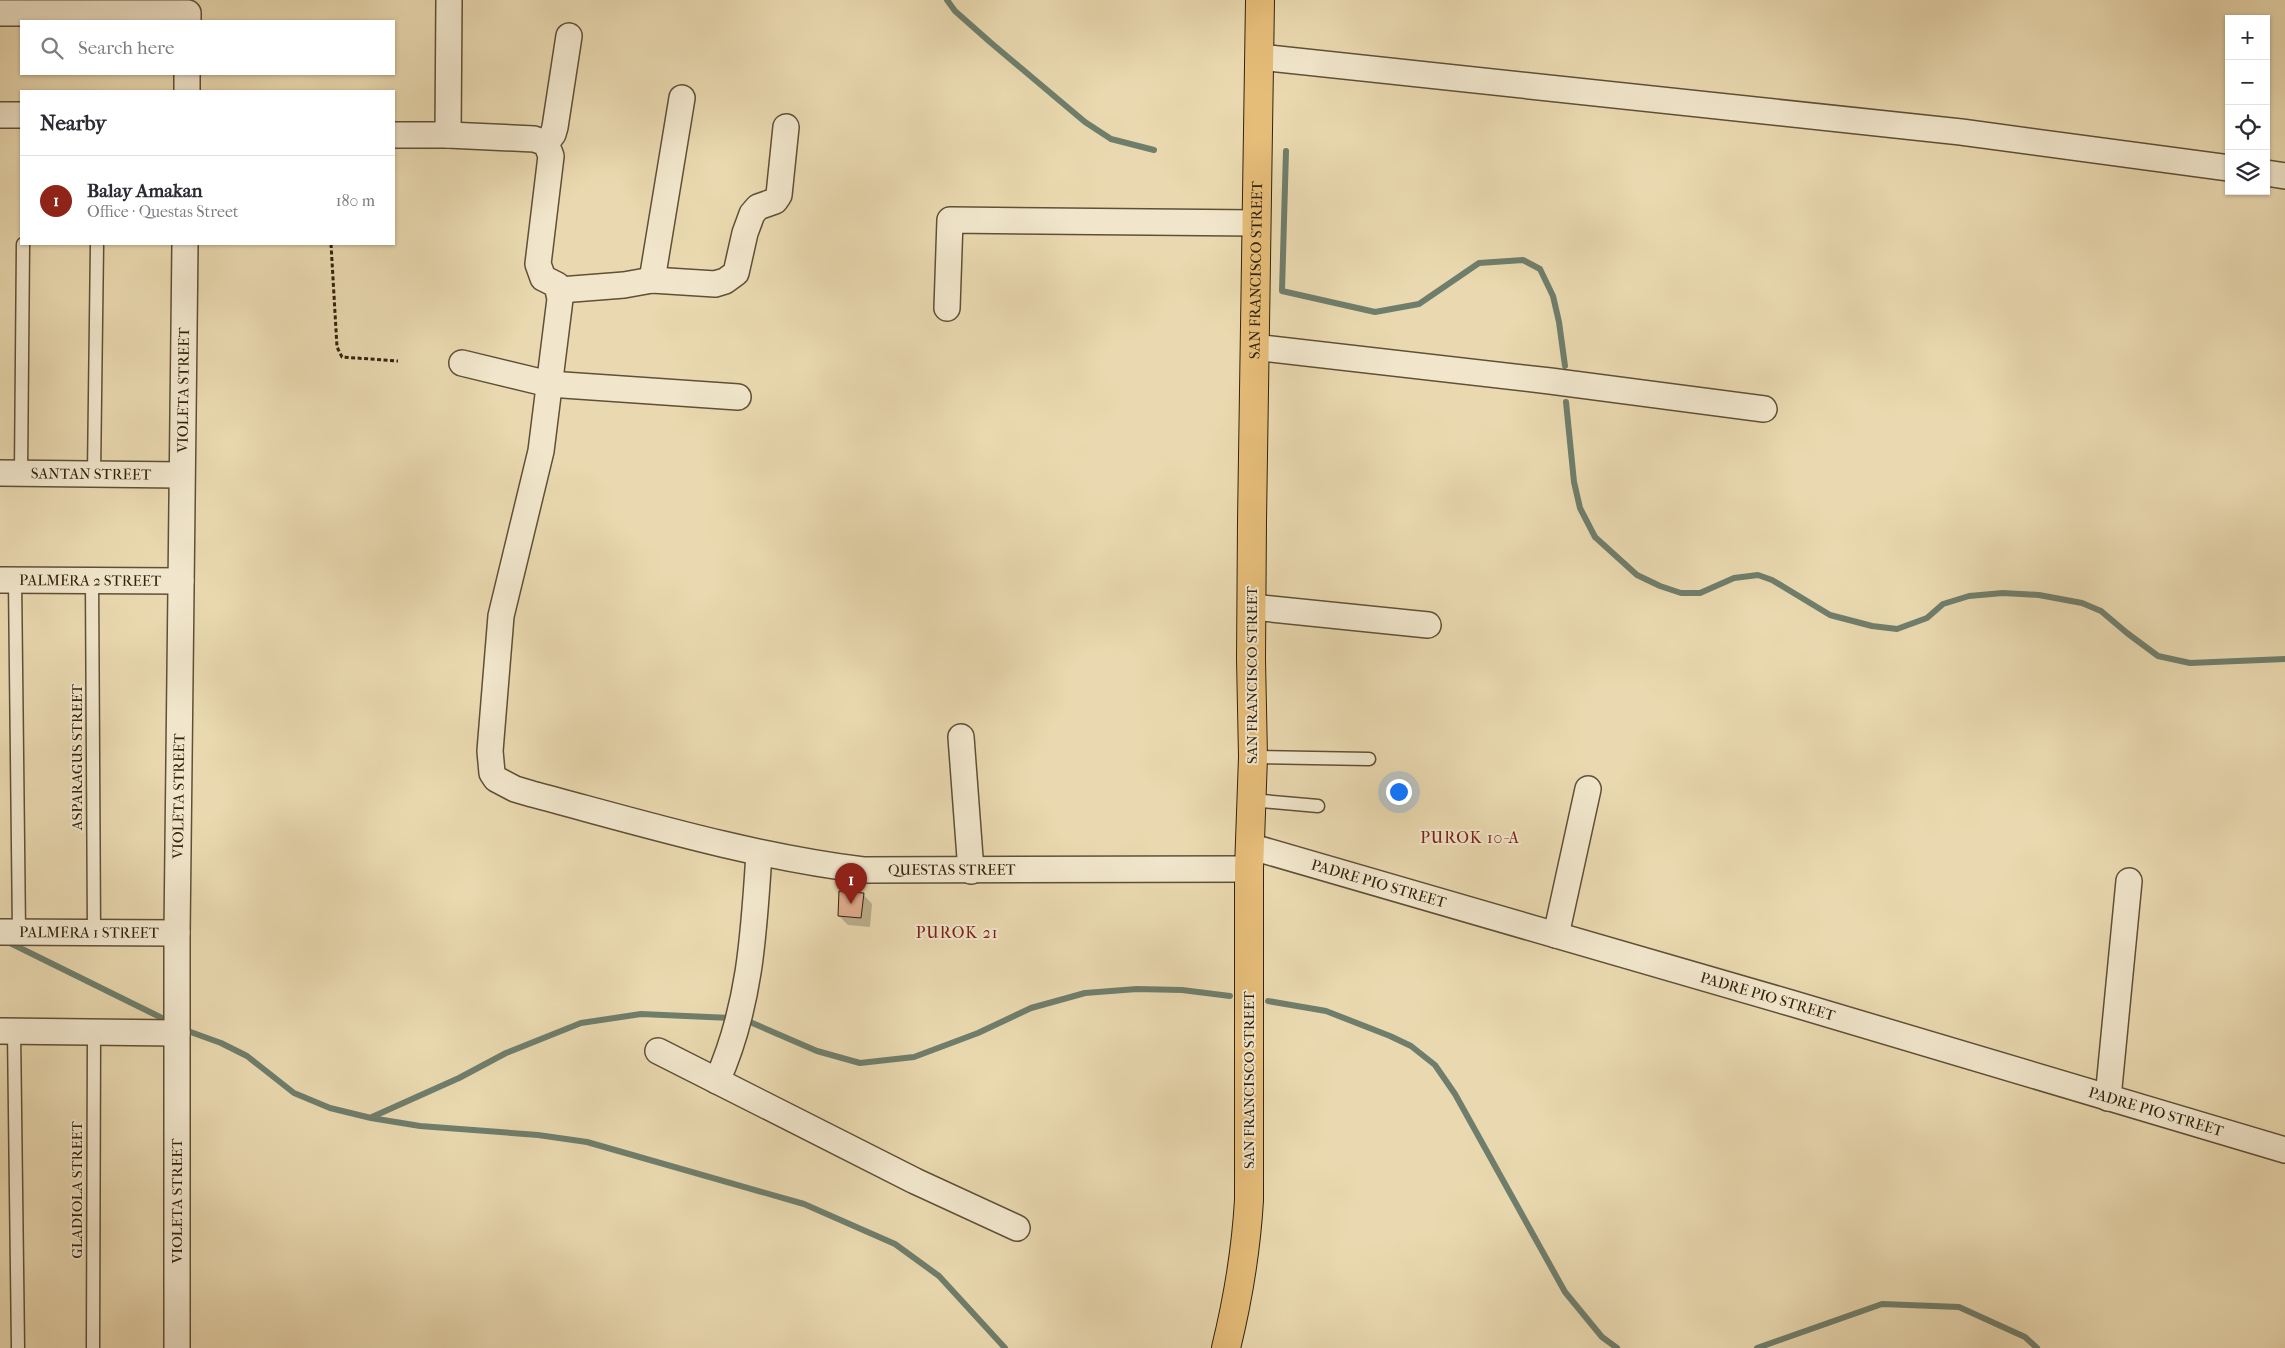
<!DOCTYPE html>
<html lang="en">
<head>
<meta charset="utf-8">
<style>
	:root { --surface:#fff; --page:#f7f7f7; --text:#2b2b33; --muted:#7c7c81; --line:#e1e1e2; --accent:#8f2418 }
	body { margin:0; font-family:"IM FELL French Canon",serif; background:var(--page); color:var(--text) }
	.controls { position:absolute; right:15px; top:15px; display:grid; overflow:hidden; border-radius:0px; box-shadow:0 1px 4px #0004 }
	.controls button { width:45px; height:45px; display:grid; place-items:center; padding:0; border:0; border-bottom:1px solid var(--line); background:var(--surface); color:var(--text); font:25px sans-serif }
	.you { position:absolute; left:1398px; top:791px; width:18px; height:18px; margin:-12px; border:4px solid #fff; border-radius:50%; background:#1a73e8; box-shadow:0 0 0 8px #1a73e833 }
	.badge { display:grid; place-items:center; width:32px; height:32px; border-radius:50%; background:var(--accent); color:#fff; font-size:16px; font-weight:700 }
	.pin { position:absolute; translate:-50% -41px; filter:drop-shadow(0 1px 2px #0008) }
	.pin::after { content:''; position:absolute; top:26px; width:18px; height:15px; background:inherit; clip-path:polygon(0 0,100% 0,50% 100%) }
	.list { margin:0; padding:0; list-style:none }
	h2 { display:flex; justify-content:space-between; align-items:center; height:65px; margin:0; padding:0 20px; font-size:21px }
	h2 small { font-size:16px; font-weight:400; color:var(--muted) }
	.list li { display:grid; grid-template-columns:32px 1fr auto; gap:15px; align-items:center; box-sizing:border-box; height:90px; padding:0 20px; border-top:1px solid var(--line) }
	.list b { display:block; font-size:19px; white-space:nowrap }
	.list p { margin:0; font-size:16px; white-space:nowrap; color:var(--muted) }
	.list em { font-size:16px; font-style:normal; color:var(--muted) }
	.icon { flex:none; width:28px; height:28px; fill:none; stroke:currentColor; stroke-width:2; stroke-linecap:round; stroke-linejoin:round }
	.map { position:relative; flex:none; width:2285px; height:1348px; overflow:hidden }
	.search { position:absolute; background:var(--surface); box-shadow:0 1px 4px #0004; left:20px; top:20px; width:375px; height:55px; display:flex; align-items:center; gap:12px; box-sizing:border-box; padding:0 18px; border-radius:0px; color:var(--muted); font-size:19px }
	.panel { position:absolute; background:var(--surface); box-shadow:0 1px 4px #0004; left:20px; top:90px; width:375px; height:155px; border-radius:0px }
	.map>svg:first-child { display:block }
</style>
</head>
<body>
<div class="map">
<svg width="2285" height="1348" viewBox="0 0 2285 1348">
	<rect width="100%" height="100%" fill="#ead9b0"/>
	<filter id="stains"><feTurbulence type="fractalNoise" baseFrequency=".004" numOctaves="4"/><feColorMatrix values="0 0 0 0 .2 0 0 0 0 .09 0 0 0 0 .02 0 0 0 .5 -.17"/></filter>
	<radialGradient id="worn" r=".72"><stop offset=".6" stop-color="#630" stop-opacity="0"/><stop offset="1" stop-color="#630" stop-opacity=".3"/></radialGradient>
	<polygon fill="#0003" points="863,894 872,904 870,927 848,925 839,916"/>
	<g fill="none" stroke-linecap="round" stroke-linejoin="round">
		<g stroke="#6f7e6c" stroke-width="6">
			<polyline points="947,0 955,11 990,42 1085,122 1111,139 1154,150"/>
			<polyline points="1286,151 1282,291 1375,312 1419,304 1479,263 1523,260 1540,269 1553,296 1559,322 1565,366"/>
			<polyline points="1566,402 1574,482 1580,508 1595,537 1637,575 1660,586 1681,593 1700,593 1734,578 1758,575 1772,580 1830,615 1872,626 1897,629 1927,618 1943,604 1969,596 2003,593 2039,595 2082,603 2101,611 2127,633 2158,656 2190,663 2285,659"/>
			<polyline points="8,942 166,1020"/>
			<polyline points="1268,1001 1326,1011 1390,1036 1411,1046 1435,1065 1455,1094 1565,1292 1602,1337 1617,1348"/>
			<polyline points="750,1022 817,1051 860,1063 914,1057 978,1033 1031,1008 1085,993 1137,989 1182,990 1230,996"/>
			<polyline points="185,1030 221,1043 247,1056 294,1093 330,1108 371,1118 420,1126 538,1135 587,1142 804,1204 895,1244 939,1276 1005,1348"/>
			<polyline points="372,1117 459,1078 506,1053 581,1023 641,1014 731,1018"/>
			<polyline points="1757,1348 1882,1304 1959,1307 2025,1337 2037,1348"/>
		</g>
	</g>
	<polygon fill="#e0ac8d" stroke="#31230e" points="839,891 864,893 861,918 838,916"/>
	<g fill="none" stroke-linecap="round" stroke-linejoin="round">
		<g stroke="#5f5036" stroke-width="15">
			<g id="service">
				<polyline points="21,473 23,244"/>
				<polyline points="94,474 97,244"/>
				<polyline points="15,580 19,932"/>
				<polyline points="92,580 94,933"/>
				<polyline points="1253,757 1369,759"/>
				<polyline points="1251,800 1318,806"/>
				<polyline points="14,1031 18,1348"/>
				<polyline points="93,1348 94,1032"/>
			</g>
		</g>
		<g stroke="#5f5036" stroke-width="28">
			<g id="minor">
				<polyline points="0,13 188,13 188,21"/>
				<polyline points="1259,57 1961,132 2229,168"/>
				<polyline points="187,91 187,74"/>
				<polyline points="0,115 21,115"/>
				<path id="s1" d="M394 135H448L534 139 546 143 551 156 538 264 543 278 557 285 560 299 541 451 501 616 490 751 492 773 496 779 515 789 532 794C641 823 750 856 863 870L1249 869"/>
				<polyline points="448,135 449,0"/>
				<polyline points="546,143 553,134 555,127 569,36"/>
				<polyline points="2266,173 2285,176"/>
				<polyline points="652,280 682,98"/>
				<polyline points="560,290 624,285 652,280 715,284 725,281 736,273 745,233 752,214 758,207 775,201 779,195 786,127"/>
				<polyline points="947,308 950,220 1256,223"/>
				<polyline points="1254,347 1550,381 1764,409"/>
				<polyline points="462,363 549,384 738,397"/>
				<path id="s2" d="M0 473 181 475"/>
				<path id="s3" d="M0 580 181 581"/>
				<polyline points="1252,607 1428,625"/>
				<polyline points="961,737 971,871"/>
				<path id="s4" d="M1249 846 1794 1004 2285 1150"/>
				<path id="s5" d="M0 932 177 933"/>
				<polyline points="1556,935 1588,789"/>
				<polyline points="0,1031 177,1033"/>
				<polyline points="658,1051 915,1181 1017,1228"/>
				<path d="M717 1081C750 1007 754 933 759 853"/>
				<polyline points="2108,1098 2129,881"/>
				<path id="s6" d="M177 1348V933L185 244"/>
			</g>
		</g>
		<g stroke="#31230e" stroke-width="30">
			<g id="primary">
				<path id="s7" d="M1226 1348C1238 1299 1246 1251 1249 1200V869L1253 757 1251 659 1252 521 1260 0"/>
			</g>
		</g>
		<polyline stroke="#31230e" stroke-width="3" stroke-dasharray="4 2.5" stroke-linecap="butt" points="331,244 337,347 342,357 398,361"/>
		<use href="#service" stroke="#f1e6cc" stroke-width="12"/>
		<use href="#minor" stroke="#f1e6cc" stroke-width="25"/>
		<use href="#primary" stroke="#e5bc78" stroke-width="28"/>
	</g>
	<g text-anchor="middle" stroke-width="4" stroke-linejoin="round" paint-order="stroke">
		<g font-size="15" fill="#31230e" stroke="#f1e6cc">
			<text dy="5" stroke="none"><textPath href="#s7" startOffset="1080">SAN FRANCISCO STREET</textPath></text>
			<text dy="5" stroke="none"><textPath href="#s6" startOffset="958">VIOLETA STREET</textPath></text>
			<text dy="5" stroke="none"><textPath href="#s2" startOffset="91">SANTAN STREET</textPath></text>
			<text dy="5" stroke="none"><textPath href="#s3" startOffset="90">PALMERA 2 STREET</textPath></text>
			<text transform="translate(1252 675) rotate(-90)" y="5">SAN FRANCISCO STREET</text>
			<text transform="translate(77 757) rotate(-90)" y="5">ASPARAGUS STREET</text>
			<text dy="5" stroke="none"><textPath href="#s6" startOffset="552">VIOLETA STREET</textPath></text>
			<text dy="5" stroke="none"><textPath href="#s1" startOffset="1276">QUESTAS STREET</textPath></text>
			<text dy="5" stroke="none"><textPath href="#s4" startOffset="135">PADRE PIO STREET</textPath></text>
			<text dy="5" stroke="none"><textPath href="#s5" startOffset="89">PALMERA 1 STREET</textPath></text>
			<text dy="5" stroke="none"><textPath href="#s4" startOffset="540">PADRE PIO STREET</textPath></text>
			<text transform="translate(1249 1080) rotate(-90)" y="5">SAN FRANCISCO STREET</text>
			<text dy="5" stroke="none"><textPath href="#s4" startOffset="945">PADRE PIO STREET</textPath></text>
			<text transform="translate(77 1190) rotate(-90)" y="5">GLADIOLA STREET</text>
			<text transform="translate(177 1201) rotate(-90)" y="5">VIOLETA STREET</text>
		</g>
		<g font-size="16" letter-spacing="1" fill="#7a1f14" stroke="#f1e6cc">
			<text x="1470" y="843">PUROK 10-A</text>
			<text x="957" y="938">PUROK 21</text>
		</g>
	</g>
	<rect width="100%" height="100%" filter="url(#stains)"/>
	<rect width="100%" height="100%" fill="url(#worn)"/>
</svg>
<div class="controls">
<button>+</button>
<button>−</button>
<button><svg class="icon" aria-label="locate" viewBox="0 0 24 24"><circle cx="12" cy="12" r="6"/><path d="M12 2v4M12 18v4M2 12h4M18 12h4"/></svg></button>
<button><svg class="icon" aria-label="layers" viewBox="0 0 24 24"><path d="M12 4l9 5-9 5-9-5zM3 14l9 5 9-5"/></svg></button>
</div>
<div class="you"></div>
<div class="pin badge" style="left:851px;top:904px">1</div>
<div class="search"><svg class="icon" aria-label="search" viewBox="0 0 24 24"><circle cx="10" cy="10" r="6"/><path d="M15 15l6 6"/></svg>Search here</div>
<section class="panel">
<h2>Nearby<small></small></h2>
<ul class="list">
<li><span class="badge">1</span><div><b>Balay Amakan</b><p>Office · Questas Street</p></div><em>180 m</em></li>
</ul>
</section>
</div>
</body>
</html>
